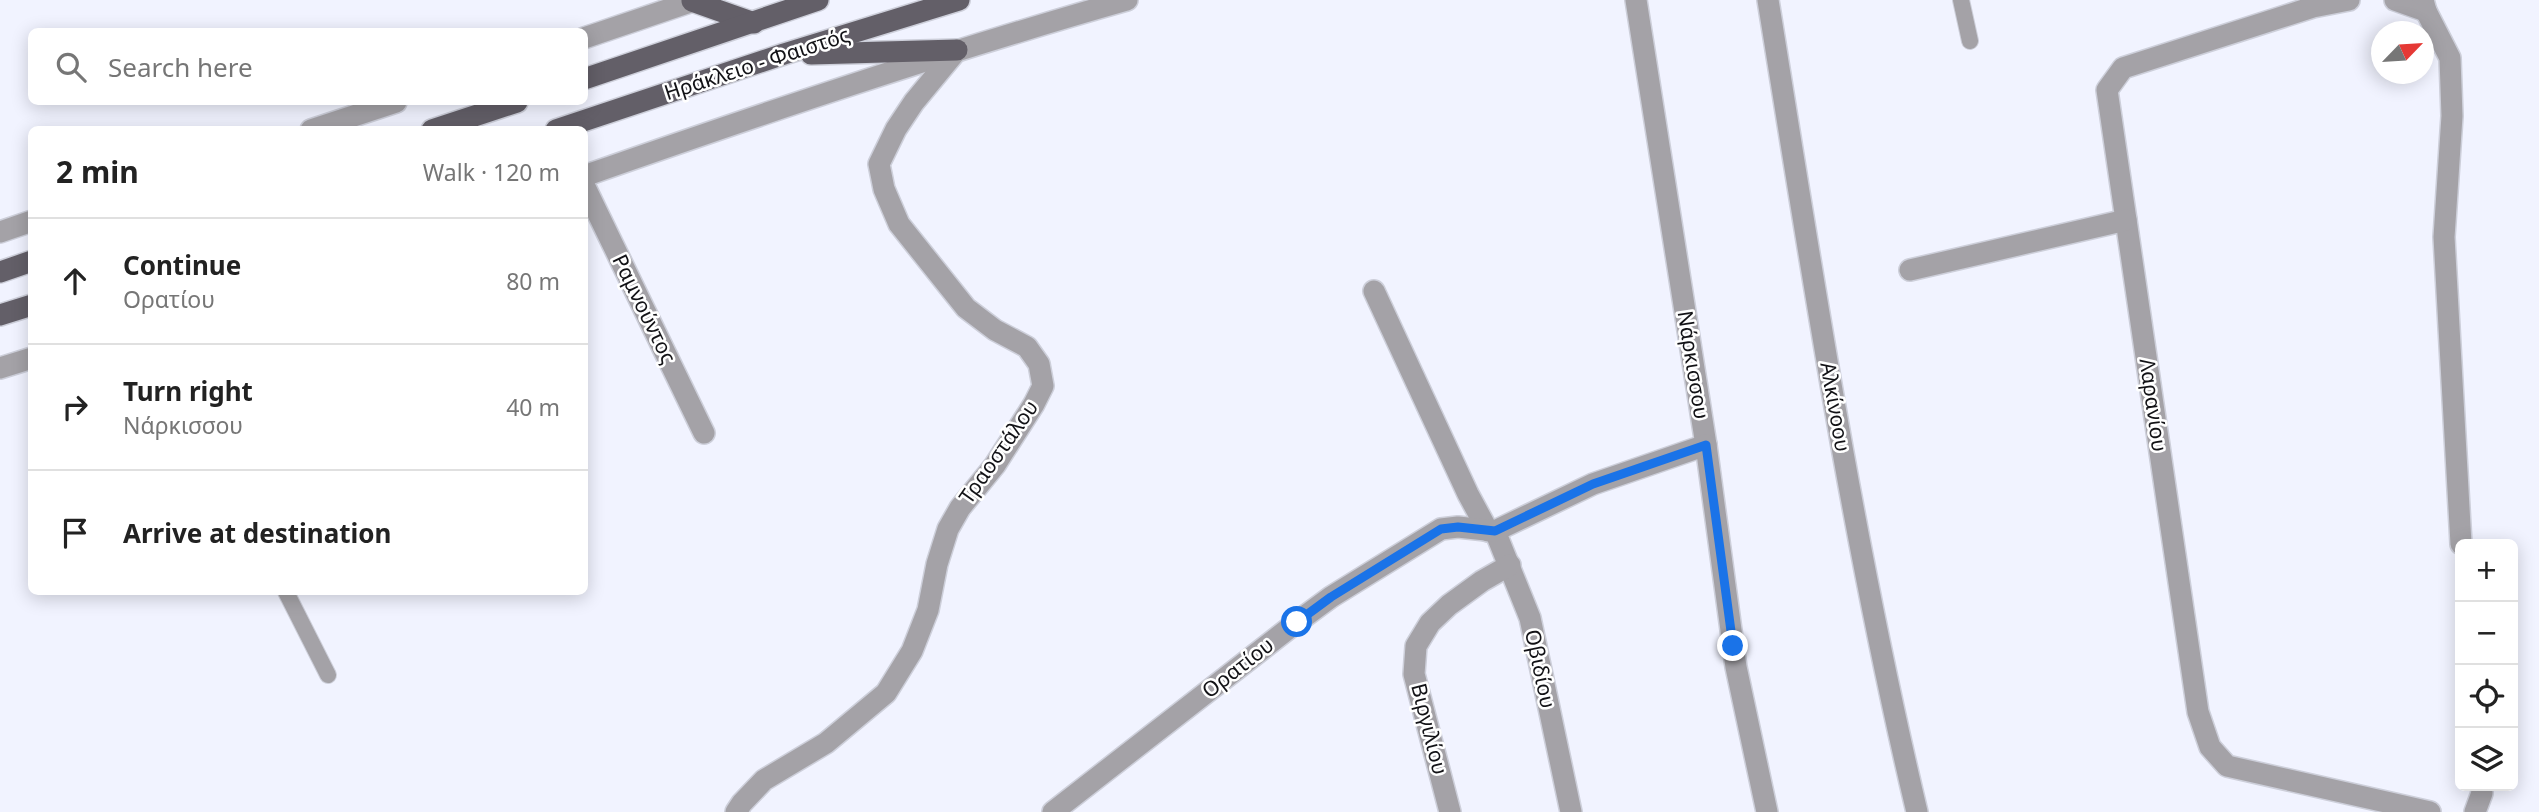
<!DOCTYPE html>
<html lang="en">
<head>
<meta charset="utf-8">
<style>
	:root { --surface:#fff; --page:#f2f2f2; --text:#222; --muted:#767676; --line:#e0e0e0 }
	body { margin:0; font-family:"Noto Sans",sans-serif; background:var(--page); color:var(--text) }
	.controls { position:absolute; right:21px; bottom:21px; display:grid; overflow:hidden; border-radius:10px; box-shadow:0 4px 18px #0003 }
	.controls button { width:63px; height:63px; display:grid; place-items:center; padding:0; border:0; border-bottom:2px solid var(--line); background:var(--surface); color:var(--text); font:35px sans-serif }
	.compass { position:absolute; left:2371px; top:21px; width:63px; height:63px; border-radius:50%; background:var(--surface); box-shadow:0 4px 18px #0003; rotate:65deg }
	.stop { position:absolute; width:21px; height:21px; margin:-16px; border:5px solid #1a73e8; border-radius:50%; background:#fff }
	.stop.end { background:#1a73e8; border-color:#fff; box-shadow:0 2px 7px #0008 }
	.list { margin:0; padding:0; list-style:none }
	h2 { display:flex; justify-content:space-between; align-items:center; height:91px; margin:0; padding:0 28px; font-size:30px }
	h2 small { font-size:23px; font-weight:400; color:var(--muted) }
	.list li { display:grid; grid-template-columns:46px 1fr auto; gap:21px; align-items:center; box-sizing:border-box; height:126px; padding:0 28px; border-top:2px solid var(--line) }
	.list b { display:block; font-size:26px; white-space:nowrap }
	.list p { margin:0; font-size:23px; white-space:nowrap; color:var(--muted) }
	.list em { font-size:23px; font-style:normal; color:var(--muted) }
	.icon { flex:none; width:38px; height:38px; fill:none; stroke:currentColor; stroke-width:2; stroke-linecap:round; stroke-linejoin:round }
	.map { position:relative; flex:none; width:2539px; height:812px; overflow:hidden }
	.search { position:absolute; background:var(--surface); box-shadow:0 4px 18px #0003; left:28px; top:28px; width:560px; height:77px; display:flex; align-items:center; gap:18px; box-sizing:border-box; padding:0 24px; border-radius:10px; color:var(--muted); font-size:26px }
	.panel { position:absolute; background:var(--surface); box-shadow:0 4px 18px #0003; left:28px; top:126px; width:560px; height:469px; border-radius:10px }
	.map>svg:first-child { display:block }
</style>
</head>
<body>
<div class="map">
<svg width="2539" height="812" viewBox="0 0 2539 812">
	<rect width="100%" height="100%" fill="#f1f3ff"/>
	<g fill="none" stroke-linecap="round" stroke-linejoin="round">
		<g stroke="#cdcfda" stroke-width="18">
			<g id="service">
				<polyline points="1961,0 1970,41"/>
				<polyline points="286,592 328,675"/>
			</g>
		</g>
		<g stroke="#cdcfda" stroke-width="24">
			<g id="minor">
				<polyline points="1636,0 1706,445 1736,667 1767,812"/>
				<path d="M1768 0C1812 272 1853 544 1917 812"/>
				<polyline points="2349,0 2313,7 2123,68 2107,90 2198,712 2210,747 2227,766 2430,812"/>
				<polyline points="2395,0 2426,11"/>
				<polyline points="2423,0 2426,11 2450,58 2452,116 2444,237 2461,544"/>
				<polyline points="584,38 696,0"/>
				<polyline points="311,130 396,102"/>
				<path d="M584 176C764 113 944 52 1127 0"/>
				<polyline points="584,185 704,433"/>
				<polyline points="0,232 32,221"/>
				<polyline points="1910,270 2126,220"/>
				<polyline points="1374,291 1468,494 1488,531"/>
				<polyline points="0,368 32,358"/>
				<polyline points="1495,531 1530,618 1571,812"/>
				<polyline points="736,812 742,803 764,780 826,743 886,693 912,651 928,610 937,564 948,529 960,508 995,465 1034,404 1043,386 1039,364 1027,347 995,330 966,308 899,224 884,189 879,164 896,129 914,102 957,50"/>
				<polyline points="1053,812 1297,622 1331,597 1441,529 1458,527 1495,531 1593,484 1706,445"/>
				<polyline points="1450,812 1414,674 1416,646 1430,623 1449,605 1482,581 1510,565"/>
				<polyline points="2475,812 2482,793 2481,786"/>
			</g>
		</g>
		<g stroke="#cdcfda" stroke-width="24">
			<g id="primary">
				<polyline points="692,1 754,23"/>
				<polyline points="811,54 957,50"/>
				<polyline points="584,79 818,0"/>
				<polyline points="432,130 517,102"/>
				<polyline points="556,130 784,54 959,0"/>
				<polyline points="0,272 32,261"/>
				<polyline points="0,315 32,305"/>
			</g>
		</g>
		<use href="#service" stroke="#a4a2a7" stroke-width="16"/>
		<use href="#minor" stroke="#a4a2a7" stroke-width="21"/>
		<use href="#primary" stroke="#635f68" stroke-width="21"/>
	</g>
	<g fill="none" stroke-linecap="round" stroke-linejoin="round">
		<polyline stroke="#1a73e8" stroke-width="9" points="1297,622 1331,597 1441,529 1458,527 1495,531 1593,484 1706,445 1733,646"/>
	</g>
	<g text-anchor="middle" stroke-width="5" stroke-linejoin="round" paint-order="stroke">
		<g font-size="21" fill="#121216" stroke="#fff">
			<text transform="translate(757 64) rotate(-18)" y="7">Ηράκλειο - Φαιστός</text>
			<text transform="translate(644 309) rotate(64)" y="7">Ραμνούντος</text>
			<text transform="translate(1693 365) rotate(81)" y="7">Νάρκισσου</text>
			<text transform="translate(2153 405) rotate(82)" y="7">Λαρανίου</text>
			<text transform="translate(1835 407) rotate(80)" y="7">Αλκίνοου</text>
			<text transform="translate(999 452) rotate(-55)" y="7">Τραοστάλου</text>
			<text transform="translate(1238 668) rotate(-38)" y="7">Ορατίου</text>
			<text transform="translate(1540 669) rotate(78)" y="7">Οβιδίου</text>
			<text transform="translate(1429 729) rotate(76)" y="7">Βιργιλίου</text>
		</g>
	</g>
</svg>
<div class="controls">
<button>+</button>
<button>−</button>
<button><svg class="icon" aria-label="locate" viewBox="0 0 24 24"><circle cx="12" cy="12" r="6"/><path d="M12 2v4M12 18v4M2 12h4M18 12h4"/></svg></button>
<button><svg class="icon" aria-label="layers" viewBox="0 0 24 24"><path d="M12 4l9 5-9 5-9-5zM3 14l9 5 9-5"/></svg></button>
</div>
<svg class="compass" viewBox="-18 -18 36 36"><path d="M0-13l5 13h-10z" fill="#e53935"/><path d="M0 13l5-13h-10z" fill="#767676"/></svg>
<div class="stop" style="left:1297px;top:622px"></div>
<div class="stop end" style="left:1733px;top:646px"></div>
<div class="search"><svg class="icon" aria-label="search" viewBox="0 0 24 24"><circle cx="10" cy="10" r="6"/><path d="M15 15l6 6"/></svg>Search here</div>
<section class="panel">
<h2>2 min<small>Walk · 120 m</small></h2>
<ul class="list">
<li><svg class="icon" aria-label="ahead" viewBox="0 0 24 24"><path d="M12 20V5M6 11l6-6 6 6"/></svg><div><b>Continue</b><p>Ορατίου</p></div><em>80 m</em></li>
<li><svg class="icon" aria-label="right" viewBox="0 0 24 24"><path d="M7 20v-9h11M14 6l5 5-5 5"/></svg><div><b>Turn right</b><p>Νάρκισσου</p></div><em>40 m</em></li>
<li><svg class="icon" aria-label="arrive" viewBox="0 0 24 24"><path d="M6 21V4h12l-3 4 3 4H6"/></svg><div><b>Arrive at destination</b></div></li>
</ul>
</section>
</div>
</body>
</html>
